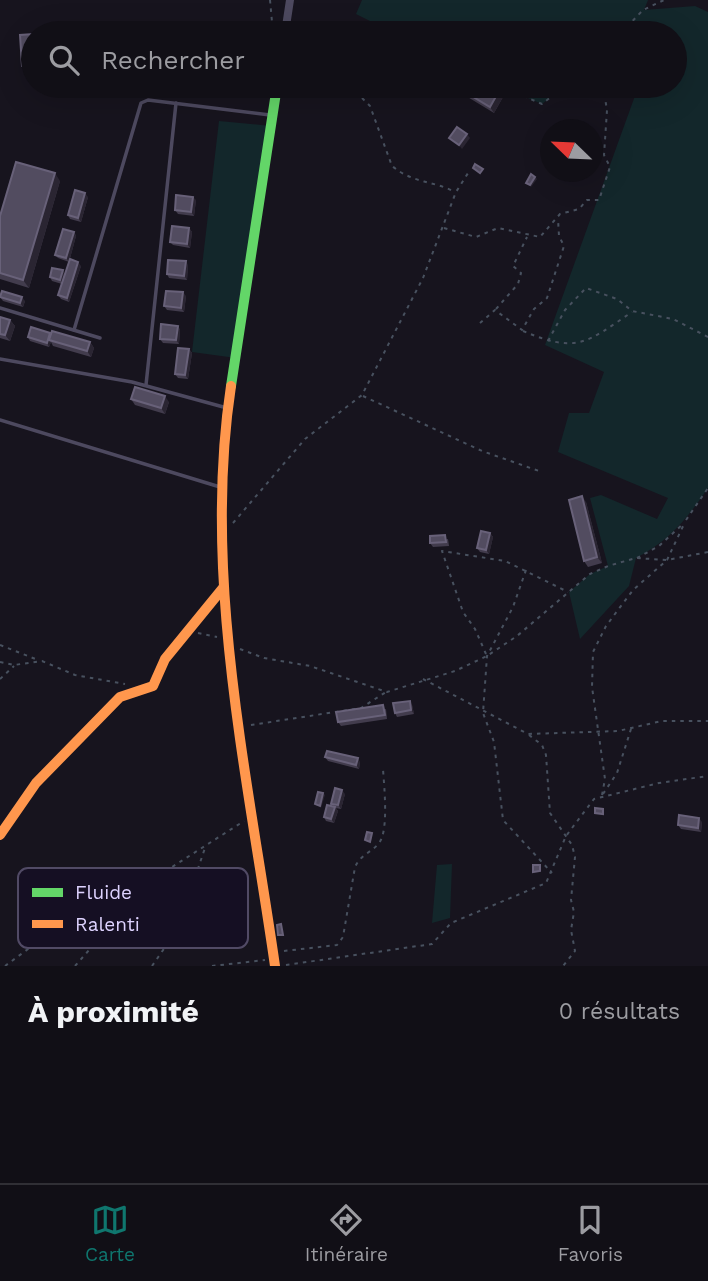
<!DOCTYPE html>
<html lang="fr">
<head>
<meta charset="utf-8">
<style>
	:root { --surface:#110f16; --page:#1a181f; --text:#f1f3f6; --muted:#9c9ca1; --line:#302f35; --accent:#0f766e }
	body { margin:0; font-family:"Work Sans",sans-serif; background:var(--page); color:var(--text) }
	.compass { position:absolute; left:540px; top:119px; width:63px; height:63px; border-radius:50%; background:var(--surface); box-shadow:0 7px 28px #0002; rotate:293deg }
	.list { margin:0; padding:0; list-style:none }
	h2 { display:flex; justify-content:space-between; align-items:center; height:91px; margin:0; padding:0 28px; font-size:30px }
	h2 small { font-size:23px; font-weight:400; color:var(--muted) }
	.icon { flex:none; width:38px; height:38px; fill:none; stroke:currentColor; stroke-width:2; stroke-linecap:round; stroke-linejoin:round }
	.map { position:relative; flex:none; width:708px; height:966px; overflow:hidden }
	.search { position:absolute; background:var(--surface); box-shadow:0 7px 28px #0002; left:21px; right:21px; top:21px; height:77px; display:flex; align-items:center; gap:18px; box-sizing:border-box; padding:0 24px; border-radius:38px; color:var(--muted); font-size:26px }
	.sheet { height:217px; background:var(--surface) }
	nav { display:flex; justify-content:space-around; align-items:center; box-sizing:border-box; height:98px; border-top:2px solid var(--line); background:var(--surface); font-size:19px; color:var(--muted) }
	nav a { display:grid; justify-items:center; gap:4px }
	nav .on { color:var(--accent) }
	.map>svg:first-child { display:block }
</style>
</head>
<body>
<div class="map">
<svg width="708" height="966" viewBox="0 0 708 966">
	<rect width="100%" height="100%" fill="#17141e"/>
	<g fill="#13272b">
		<path d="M362 0H648L644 10 695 6 708 12V488C687 519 669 541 636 558L629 586 580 639 569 592 590 574 608 566 590 498 601 495 657 519 668 498 558 452 569 413H589L604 372 545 345 636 93 625 86H675V33H394L356 14Z"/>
		<polygon points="500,86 565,86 542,104"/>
		<polygon points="219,121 271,126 236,358 192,352"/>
		<polygon points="452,864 450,918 432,923 437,865"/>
	</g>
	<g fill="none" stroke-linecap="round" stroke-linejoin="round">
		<g stroke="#48515f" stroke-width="2" stroke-dasharray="3.5 5" stroke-linecap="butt">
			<polyline points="270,0 273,33"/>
			<polyline points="621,33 643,10 664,0"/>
			<path d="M350 86 370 106 392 166C414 184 432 180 455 192"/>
			<polyline points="500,86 542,104 565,86"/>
			<polyline points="357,90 361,86"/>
			<polyline points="444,228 476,237 498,228 540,237 560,214 579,209 587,200 599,200 610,167 604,155 607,110 603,86"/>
			<polyline points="496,309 518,284 521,273 513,266 527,237"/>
			<polyline points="480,323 495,310 522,330 534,309 547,298 564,246 559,236 558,219"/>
			<path d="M523 331C577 354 586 343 632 312"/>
			<polyline points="548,341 565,310 586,288 617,299 632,311 673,319 708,337"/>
			<polyline points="363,396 482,451 539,471"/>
			<polyline points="686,520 708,488"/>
			<polyline points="233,523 305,439 362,395 423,278 456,192 470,170"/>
			<polyline points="637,558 659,546 683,524"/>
			<polyline points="526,570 513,607 487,656 483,713 494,742 503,820 552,873"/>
			<polyline points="198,633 217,637"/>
			<polyline points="0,645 38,660"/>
			<polyline points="240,649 264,658 310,666 387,692 455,671 487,656 517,636 590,574 608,566 636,558 667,560 708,552"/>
			<polyline points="486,654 475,629 463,612 442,551 505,561 568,592"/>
			<polyline points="0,662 14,665 42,661 75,675 125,684"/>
			<polyline points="0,679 14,666"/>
			<polyline points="423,679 528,734 618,731 662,721 708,721"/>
			<polyline points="251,725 361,708 386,692"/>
			<polyline points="529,735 542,745 546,755 550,813 572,845 575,857 571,900 574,912 571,930 575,951 563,966"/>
			<polyline points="603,794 617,773 631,729"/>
			<polyline points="602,795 605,779 592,687 593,652 606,626 633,590 667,560 685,522"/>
			<path d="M284 951 337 945 343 937 355 867C361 854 371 853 379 843 389 831 384 785 383 769"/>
			<polyline points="286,965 432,944 451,923 546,883 566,836 594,799 659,783 708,776"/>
			<polyline points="5,966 58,927 95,913 125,897 244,821"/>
			<polyline points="75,966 97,941 80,918"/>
			<polyline points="152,966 191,910 189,895 205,848"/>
			<polyline points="212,966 265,960"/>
		</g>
		<g stroke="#4d495f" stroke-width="3.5">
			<polyline points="0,308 100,338"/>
			<polyline points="74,330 141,103 148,100 270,115"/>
			<polyline points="0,359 132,382 227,408"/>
			<polyline points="146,385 176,103"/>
			<polyline points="0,420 220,487"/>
		</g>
		<polyline stroke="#4d495f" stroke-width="8" points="285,33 290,0"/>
		<polyline stroke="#63d668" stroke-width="10" points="231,386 277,86"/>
		<g stroke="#ff974d" stroke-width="10">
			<path d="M231 386C202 576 248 777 275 966"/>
			<polyline points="0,835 36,783 120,697 153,686 165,659 223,588"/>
		</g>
	</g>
	<g fill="#423c4d">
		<polygon points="33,34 33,72 26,72 22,66"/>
		<polygon points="462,90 503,97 494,113 466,96"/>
		<polygon points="60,181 29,288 0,279 0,216"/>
		<polygon points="88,197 81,222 70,219 68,215"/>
		<polygon points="196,200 194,216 178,214 175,210"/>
		<polygon points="189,228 192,232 190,248 173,245 170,242"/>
		<polygon points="74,232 76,236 69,262 58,258 55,255"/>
		<polygon points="188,265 187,280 169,278 167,274"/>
		<polygon points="81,266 69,302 61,299 58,295 62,284 52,281 50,277 65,274"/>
		<polygon points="186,296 184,312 167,310 164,306"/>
		<polygon points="0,297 25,301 23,307 3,301"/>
		<polygon points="0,317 10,320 15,326 10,341 0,338"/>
		<polygon points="178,326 180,330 179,344 163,343 160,339"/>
		<polygon points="51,335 90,342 94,348 91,357 53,346 51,342 49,347 30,341 28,337"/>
		<polygon points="189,349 192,353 188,379 178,378 175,374"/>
		<polygon points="131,399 169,402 165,414 135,405"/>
		<polygon points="586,502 602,563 588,567 584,561"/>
		<polygon points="490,533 493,537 489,554 480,552 477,548"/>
		<polygon points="448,539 449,546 433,547 430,543"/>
		<polygon points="412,705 414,714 397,717 395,713"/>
		<polygon points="386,709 387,719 341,726 338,722"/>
		<polygon points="325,757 360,762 359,769 328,761"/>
		<polygon points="345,794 341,809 336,808 338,811 334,823 326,821 324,817 333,806 331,804"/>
		<polygon points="702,822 701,832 681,829 678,825"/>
	</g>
	<g fill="#2a2532">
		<polygon points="499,91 503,97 494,113 490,107"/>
		<polygon points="467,134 470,138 462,149 459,145"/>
		<polygon points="55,173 60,181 29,288 23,280"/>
		<polygon points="535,177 537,179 531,187 530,185"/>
		<polygon points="85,193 88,197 81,222 78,218"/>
		<polygon points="193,197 196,200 194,216 191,212"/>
		<polygon points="189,228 192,232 190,248 187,244"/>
		<polygon points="74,232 76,236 69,262 66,258"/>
		<polygon points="186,261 188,265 187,280 184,276"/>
		<polygon points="78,262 81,266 69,302 67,298"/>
		<polygon points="63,270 65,274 63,284 60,280"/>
		<polygon points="183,292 186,296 184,312 181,308"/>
		<polygon points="22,297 25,301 23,307 20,303"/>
		<polygon points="10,320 15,326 10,341 5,335"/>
		<polygon points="178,326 180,330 179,344 176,340"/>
		<polygon points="50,333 52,337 49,340 51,342 49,347 47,343"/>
		<polygon points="90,342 94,348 91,357 87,351"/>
		<polygon points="189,349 192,353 188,379 185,375"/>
		<polygon points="165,396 169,402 165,414 161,408"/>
		<polygon points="582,496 586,502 602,563 597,557"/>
		<polygon points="490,533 493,537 489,554 486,550"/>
		<polygon points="410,701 412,705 414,714 411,710"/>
		<polygon points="358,758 360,762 359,769 356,765"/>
		<polygon points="342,790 345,794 341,809 338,805"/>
		<polygon points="323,793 325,795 321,808 320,806"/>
		<polygon points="335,807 338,811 334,823 331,819"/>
		<polygon points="699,818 702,822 701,832 698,828"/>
	</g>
	<g fill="#524c60" stroke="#686179" stroke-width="2">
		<rect x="45" y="31" width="17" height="2"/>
		<polygon points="33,34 33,66 22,66 20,35"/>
		<polygon points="464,86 490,86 499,91 490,107 462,90"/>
		<polygon points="457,127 467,134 459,145 449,138"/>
		<polygon points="16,162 55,173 23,280 0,273 0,216"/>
		<polygon points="475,164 483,169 480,173 473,168"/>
		<polygon points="531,174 535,177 530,185 526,183"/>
		<polygon points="75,190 85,193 78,218 68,215"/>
		<polygon points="176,195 193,197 191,212 175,210"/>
		<polygon points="172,226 189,228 187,244 170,242"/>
		<polygon points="63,229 74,232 66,258 55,255"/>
		<polygon points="70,259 78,262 67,298 58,295"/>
		<polygon points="168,260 186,261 184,276 167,274"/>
		<polygon points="52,268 63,270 60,280 50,277"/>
		<polygon points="2,291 22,297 20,303 0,297"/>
		<polygon points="166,291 183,292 181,308 164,306"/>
		<polygon points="0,317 10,320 5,335 0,334"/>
		<polygon points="161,324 178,326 176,340 160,339"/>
		<polygon points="31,327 50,333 47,343 28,337"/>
		<polygon points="52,331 90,342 87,351 49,340"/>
		<polygon points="178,348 189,349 185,375 175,374"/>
		<polygon points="135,387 165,396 161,408 131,399"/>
		<polygon points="582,496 597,557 584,561 569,500"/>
		<polygon points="481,531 490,533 486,550 477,548"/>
		<polygon points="445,535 446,542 430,543 430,536"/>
		<polygon points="410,701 411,710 395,713 393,703"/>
		<polygon points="383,705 385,715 338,722 336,712"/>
		<polygon points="327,751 358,758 356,765 325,757"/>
		<polygon points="335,788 342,790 338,805 331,804"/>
		<polygon points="318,792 323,793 320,806 315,804"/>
		<polygon points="327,805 335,807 331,819 324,817"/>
		<polygon points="595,808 603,809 603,814 595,813"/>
		<polygon points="679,815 699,818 698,828 678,825"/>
		<polygon points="367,832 372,833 370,842 365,840"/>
		<polygon points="533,865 540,865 540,871 533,872"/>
		<polygon points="281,924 283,935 278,935 277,925"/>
	</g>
	<rect x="18" y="868" width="230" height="80" rx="10" fill="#150f23" stroke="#514a65" stroke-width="2"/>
	<rect x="32" y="888" width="31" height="9" fill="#63d668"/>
	<rect x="32" y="920" width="31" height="8" fill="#ff974d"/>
	<g font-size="19" fill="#ddd2fe">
		<text x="75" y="899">Fluide</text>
		<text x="75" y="931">Ralenti</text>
	</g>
</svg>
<svg class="compass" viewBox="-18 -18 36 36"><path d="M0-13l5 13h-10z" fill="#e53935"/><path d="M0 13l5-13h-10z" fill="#9c9ca1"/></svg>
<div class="search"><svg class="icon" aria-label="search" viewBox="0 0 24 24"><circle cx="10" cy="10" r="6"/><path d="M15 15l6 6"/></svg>Rechercher</div>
</div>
<section class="sheet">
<h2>À proximité<small>0 résultats</small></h2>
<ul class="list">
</ul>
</section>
<nav>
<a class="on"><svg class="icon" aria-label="map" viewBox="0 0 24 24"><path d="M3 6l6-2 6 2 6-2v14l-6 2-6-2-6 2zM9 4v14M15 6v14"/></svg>Carte</a>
<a><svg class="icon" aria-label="directions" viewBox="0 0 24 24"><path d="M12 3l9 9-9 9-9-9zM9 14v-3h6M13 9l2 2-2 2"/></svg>Itinéraire</a>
<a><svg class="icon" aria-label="saved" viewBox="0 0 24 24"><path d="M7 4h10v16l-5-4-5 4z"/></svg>Favoris</a>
</nav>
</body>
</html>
